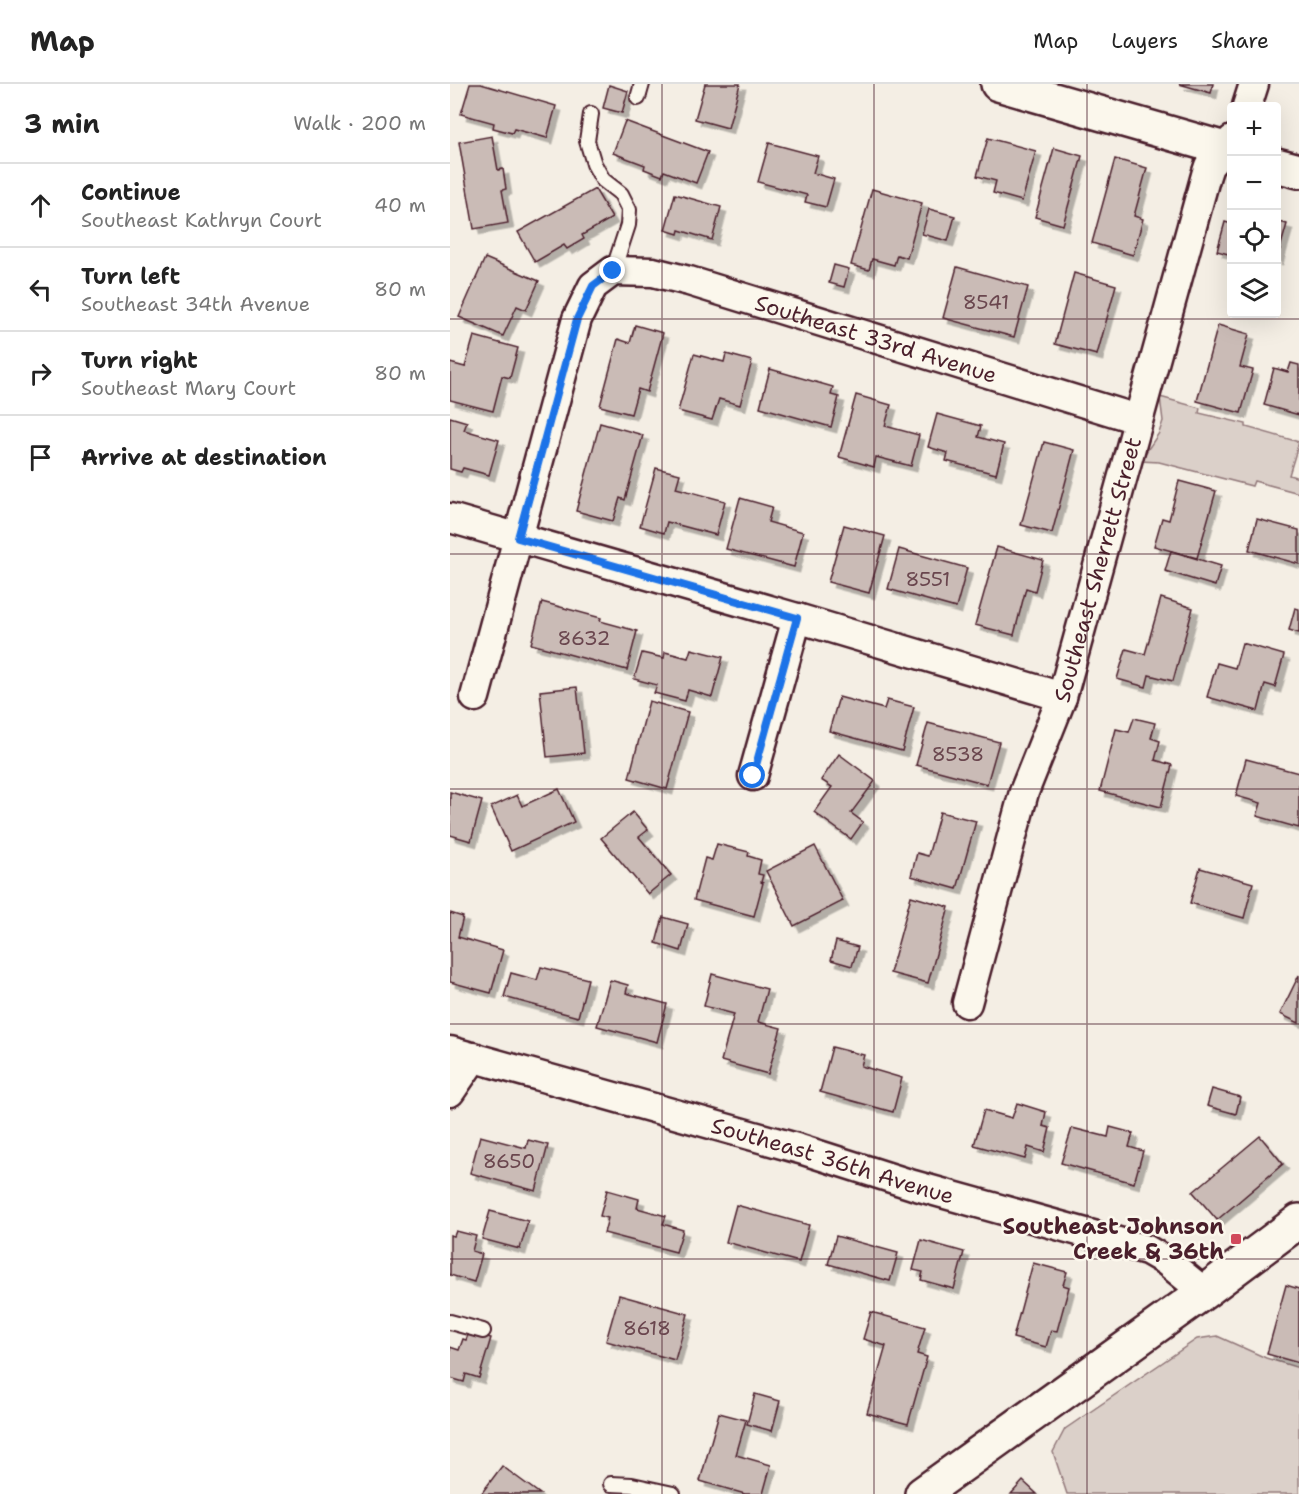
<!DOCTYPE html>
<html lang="en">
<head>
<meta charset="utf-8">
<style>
	:root { --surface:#fff; --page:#f2f2f2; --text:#222; --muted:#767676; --line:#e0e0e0 }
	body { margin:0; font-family:"Shantell Sans",sans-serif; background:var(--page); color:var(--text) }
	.controls { position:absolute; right:18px; top:18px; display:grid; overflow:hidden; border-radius:6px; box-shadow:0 6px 24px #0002 }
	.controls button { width:54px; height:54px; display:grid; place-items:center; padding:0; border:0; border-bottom:2px solid var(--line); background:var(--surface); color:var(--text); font:30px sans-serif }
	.stop { position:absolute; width:18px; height:18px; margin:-14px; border:4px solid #1a73e8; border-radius:50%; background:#fff }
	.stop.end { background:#1a73e8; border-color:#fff; box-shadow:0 2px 6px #0008 }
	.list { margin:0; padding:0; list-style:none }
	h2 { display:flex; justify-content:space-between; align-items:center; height:78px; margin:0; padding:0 24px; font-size:26px }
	h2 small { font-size:20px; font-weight:400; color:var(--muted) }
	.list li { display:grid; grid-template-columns:39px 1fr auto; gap:18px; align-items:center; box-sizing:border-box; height:84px; padding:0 24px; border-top:2px solid var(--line) }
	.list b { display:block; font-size:22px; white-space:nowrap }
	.list p { margin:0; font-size:20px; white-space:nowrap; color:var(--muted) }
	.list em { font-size:20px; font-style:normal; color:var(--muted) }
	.icon { flex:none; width:33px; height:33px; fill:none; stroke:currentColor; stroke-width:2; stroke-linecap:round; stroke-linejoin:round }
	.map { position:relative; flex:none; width:849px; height:1410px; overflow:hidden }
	header { display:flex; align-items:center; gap:36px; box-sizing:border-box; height:84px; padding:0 30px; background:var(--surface); border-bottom:2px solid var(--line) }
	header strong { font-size:28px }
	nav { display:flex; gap:33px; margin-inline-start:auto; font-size:21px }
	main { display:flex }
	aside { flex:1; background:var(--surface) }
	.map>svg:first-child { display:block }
</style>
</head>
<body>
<header>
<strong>Map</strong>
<nav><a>Map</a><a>Layers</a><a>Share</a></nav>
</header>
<main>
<aside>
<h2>3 min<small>Walk · 200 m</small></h2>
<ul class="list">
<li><svg class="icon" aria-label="ahead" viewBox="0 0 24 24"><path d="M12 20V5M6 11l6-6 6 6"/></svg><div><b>Continue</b><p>Southeast Kathryn Court</p></div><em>40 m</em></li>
<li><svg class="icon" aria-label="left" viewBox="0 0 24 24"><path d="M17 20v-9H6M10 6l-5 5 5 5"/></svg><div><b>Turn left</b><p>Southeast 34th Avenue</p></div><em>80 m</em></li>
<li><svg class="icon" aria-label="right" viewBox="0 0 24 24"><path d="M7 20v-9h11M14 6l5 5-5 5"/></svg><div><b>Turn right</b><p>Southeast Mary Court</p></div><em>80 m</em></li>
<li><svg class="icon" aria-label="arrive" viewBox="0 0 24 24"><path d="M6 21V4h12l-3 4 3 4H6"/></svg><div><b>Arrive at destination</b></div></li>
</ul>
</aside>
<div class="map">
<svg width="849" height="1410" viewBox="0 0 849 1410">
	<defs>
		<filter id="shadow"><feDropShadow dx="5.5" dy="5.5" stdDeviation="0" flood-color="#0004"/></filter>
	</defs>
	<rect width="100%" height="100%" fill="#f4eee4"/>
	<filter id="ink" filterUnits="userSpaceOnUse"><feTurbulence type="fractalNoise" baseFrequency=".0167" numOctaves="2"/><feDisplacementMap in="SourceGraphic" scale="12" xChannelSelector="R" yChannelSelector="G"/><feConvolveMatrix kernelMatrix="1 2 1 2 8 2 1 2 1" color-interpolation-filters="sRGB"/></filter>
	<g filter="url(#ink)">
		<g fill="#dbd0c9" stroke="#92787a" stroke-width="1.5">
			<polygon points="710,313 750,324 749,329 796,340 796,343 849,358 839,391 849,394 849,409 804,397 802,402 709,378 690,377 709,349 713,337"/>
			<polygon points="767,1252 816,1274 849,1284 849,1410 617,1410 603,1368 615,1345 747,1255"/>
		</g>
		<g fill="#cabbb6" stroke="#4a1f2b" stroke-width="1.5" filter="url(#shadow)">
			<polygon points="20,0 31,0 106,22 97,54 64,45 62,49 43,44 44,39 11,30"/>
			<polygon points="255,0 290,0 278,44 245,35"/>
			<polygon points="729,0 763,0 761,9"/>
			<polygon points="159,1 178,7 172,29 153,24"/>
			<polygon points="175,37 258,68 246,99 214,87 212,92 194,85 195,81 163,69"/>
			<polygon points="42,52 48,86 53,85 56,105 52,106 58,139 24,145 9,58"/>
			<polygon points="538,54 586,67 572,117 543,109 546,97 527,92"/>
			<polygon points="319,59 368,72 363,89 384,95 376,123 355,118 357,111 308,98"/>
			<polygon points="604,64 632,72 613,141 585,133"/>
			<polygon points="665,75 697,84 684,132 693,135 683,171 642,159"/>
			<polygon points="145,105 162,134 132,151 134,155 117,165 114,161 85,178 68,148"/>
			<polygon points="422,105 472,119 457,174 447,171 444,181 422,175 419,186 401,181"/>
			<polygon points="225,110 271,123 262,156 229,146 228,150 215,146"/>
			<polygon points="479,125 505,132 498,157 472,150"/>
			<polygon points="826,137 837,140 827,175 826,175"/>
			<polygon points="775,138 782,140 782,171 767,167"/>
			<polygon points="35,174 89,197 76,226 67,222 53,252 9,233"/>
			<polygon points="384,181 399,185 394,203 379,199"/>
			<polygon points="507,183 578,203 564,253 493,234"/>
			<polygon points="624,189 666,201 647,271 605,260"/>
			<polygon points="185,241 213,249 197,308 188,305 181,330 150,322 168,255 180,259"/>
			<polygon points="768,241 799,250 790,283 803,286 791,329 747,317"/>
			<polygon points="24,252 68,264 60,294 52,292 43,327 0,316 0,279 15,283"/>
			<polygon points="244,270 274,278 276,270 302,277 290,321 269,315 262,336 228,327"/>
			<polygon points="841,279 849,281 849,331 814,321 824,284 838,288"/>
			<polygon points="320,285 383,303 381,311 389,313 381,343 310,323"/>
			<polygon points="406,311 441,321 435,342 469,351 461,382 426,373 424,383 389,373"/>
			<polygon points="487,330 531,342 528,353 554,360 546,390 496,377 498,369 478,363"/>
			<polygon points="0,333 17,338 14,346 49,356 39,391 13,384 11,388 0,385"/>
			<polygon points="150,339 193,351 175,416 170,414 163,437 126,427"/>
			<polygon points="594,358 624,366 602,449 571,441"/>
			<polygon points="206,384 230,390 226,404 275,417 266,451 217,438 214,449 190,442"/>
			<polygon points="729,397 766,407 747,474 704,462 712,434 719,436"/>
			<polygon points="290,414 322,423 318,438 353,448 344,483 276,465"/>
			<polygon points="807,435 849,446 849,480 799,466"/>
			<polygon points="394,441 435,452 419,509 378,498"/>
			<polygon points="547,463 593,476 585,507 576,504 564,551 525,541"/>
			<polygon points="449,465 517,484 506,524 438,505"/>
			<polygon points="721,467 771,482 765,502 715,487"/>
			<polygon points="711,514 743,524 723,597 699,591 696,603 667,595 676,565 695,570"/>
			<polygon points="92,518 151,534 150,537 187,547 177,586 81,560"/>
			<polygon points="845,524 849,525 849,549 839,546"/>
			<polygon points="792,559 834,571 825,603 815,600 808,627 757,613 767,579 785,584"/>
			<polygon points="241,565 273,573 262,613 238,606 235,617 204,609 207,601 184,595 192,569 214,574 215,568 238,574"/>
			<polygon points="127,603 134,669 97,673 90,607"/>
			<polygon points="389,613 434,625 437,616 464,623 452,667 379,647"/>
			<polygon points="199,617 238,628 217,705 179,694"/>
			<polygon points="684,634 705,639 701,654 710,657 705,676 722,681 711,723 650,707 666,645 679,648"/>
			<polygon points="478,639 549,658 537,700 466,681"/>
			<polygon points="389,670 425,697 401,729 413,738 401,755 364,728 382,703 371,696"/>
			<polygon points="796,675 849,689 849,744 807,732 811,719 786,712"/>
			<polygon points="109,705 124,738 61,767 41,723 67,711 72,722"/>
			<polygon points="0,708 32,717 21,757 0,751"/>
			<polygon points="183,728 198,746 189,753 221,791 198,810 151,754"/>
			<polygon points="490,728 526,737 507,805 461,792 467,769 478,772"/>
			<polygon points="267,760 299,768 298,772 311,776 308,790 313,791 311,798 313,799 304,832 244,816 255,774 262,776"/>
			<polygon points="365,762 393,817 344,842 316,787"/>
			<polygon points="750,784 803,799 794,834 740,819"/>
			<polygon points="461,812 499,823 478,899 440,889"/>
			<polygon points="0,829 13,833 8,853 53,866 41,909 0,898"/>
			<polygon points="213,833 238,840 231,867 206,859"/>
			<polygon points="386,857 408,863 402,882 381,876"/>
			<polygon points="91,883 138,895 128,933 54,913 61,889 87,896"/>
			<polygon points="262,890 317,905 308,938 331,944 318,990 271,977 284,930 254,922"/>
			<polygon points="849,891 849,939 830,930"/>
			<polygon points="160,896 178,901 176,909 217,920 207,958 147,942"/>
			<polygon points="382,963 414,971 411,982 452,994 443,1028 370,1008"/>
			<polygon points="762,1005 790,1013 786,1030 757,1022"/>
			<polygon points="567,1019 596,1028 593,1042 600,1044 594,1068 578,1063 575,1075 524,1061 534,1026 562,1034"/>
			<polygon points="660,1043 683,1049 679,1063 693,1067 684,1099 611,1079 622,1044 658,1053"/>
			<polygon points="30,1052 76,1064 78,1056 98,1061 86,1107 20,1089"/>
			<polygon points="810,1052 833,1080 767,1136 743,1108"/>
			<polygon points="157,1106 189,1115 187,1124 216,1132 213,1140 233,1146 226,1168 154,1149 158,1134 150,1132"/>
			<polygon points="286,1121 359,1141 349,1178 276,1158"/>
			<polygon points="40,1127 78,1137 70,1165 32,1155"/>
			<polygon points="6,1147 26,1152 22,1167 32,1170 24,1198 0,1191 0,1151 4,1152"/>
			<polygon points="386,1152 448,1169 440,1197 378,1180"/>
			<polygon points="471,1156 514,1168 504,1205 471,1196 473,1188 463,1186"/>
			<polygon points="583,1179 617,1188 613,1201 619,1203 607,1247 601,1246 596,1263 563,1254"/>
			<polygon points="836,1201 849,1205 849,1279 817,1270"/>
			<polygon points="169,1211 238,1230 225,1276 156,1257"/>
			<polygon points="421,1228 475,1243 467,1270 477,1273 458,1340 417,1329 436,1262 413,1255"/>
			<polygon points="19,1248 41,1254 29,1294 16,1290 14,1298 0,1294 0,1263 9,1266 13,1255 16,1256"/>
			<polygon points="305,1310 330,1317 322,1347 297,1340"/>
			<polygon points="269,1329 296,1336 286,1371 321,1381 313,1410 295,1410 250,1397"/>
			<polygon points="52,1382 90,1410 31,1410"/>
			<polygon points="573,1397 587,1410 561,1410"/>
		</g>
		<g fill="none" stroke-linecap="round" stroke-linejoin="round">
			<g stroke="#4a1f2b" stroke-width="18">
				<g id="lane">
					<polyline points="188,14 192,0"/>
					<polyline points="141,30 137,57 144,80 153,96 171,110 179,126 178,141 163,187"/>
					<polyline points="0,1238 33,1247"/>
					<polyline points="161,1400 182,1401 223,1410"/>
				</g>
			</g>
			<g stroke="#4a1f2b" stroke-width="33">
				<g id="street">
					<polyline points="797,22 804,0"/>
					<polyline points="0,434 347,534 612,613"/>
					<path id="s1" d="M25 613 127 235 143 202 163 187 203 188 239 197 687 335"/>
					<polyline points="303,692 347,534"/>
					<path id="s2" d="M517 919 574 708 612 613 756 91 759 82 782 56"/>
					<path id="s3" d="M0 967 350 1065 463 1101 697 1166 716 1177 754 1208"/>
					<polyline points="0,1008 24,973"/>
				</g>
			</g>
			<g stroke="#4a1f2b" stroke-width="38">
				<g id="secondary">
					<polyline points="548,0 782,67"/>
					<polyline points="826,81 849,87"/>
				</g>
			</g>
			<g stroke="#4a1f2b" stroke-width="38">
				<polyline id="primary" points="472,1410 754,1208 849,1137"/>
			</g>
			<use href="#lane" stroke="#fbf7ec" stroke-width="14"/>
			<use href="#street" stroke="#fbf7ec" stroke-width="28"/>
			<use href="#secondary" stroke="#fbf7ec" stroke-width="33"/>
			<use href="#primary" stroke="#fbf7ec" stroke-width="33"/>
		</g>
	</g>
	<g fill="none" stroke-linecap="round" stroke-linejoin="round" filter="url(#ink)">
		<polyline stroke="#1a73e8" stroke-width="8" points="163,187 143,202 127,235 68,454 347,534 303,692"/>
	</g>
	<path fill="none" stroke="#4a1f2b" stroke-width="1.5" stroke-opacity="0.55" d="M212 0V1410M424 0V1410M637 0V1410M0 235H849M0 470H849M0 705H849M0 940H849M0 1175H849"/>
	<rect fill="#d1495b" stroke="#fbf7ec" stroke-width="2" x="780" y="1149" width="12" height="12" rx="3"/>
	<g text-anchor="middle" stroke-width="5" stroke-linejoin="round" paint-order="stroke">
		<g font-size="20" fill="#6a464e">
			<text x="536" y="225">8541</text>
			<text x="478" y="502">8551</text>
			<text x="134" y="561">8632</text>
			<text x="508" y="677">8538</text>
			<text x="59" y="1084">8650</text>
			<text x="197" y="1251">8618</text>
		</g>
		<g font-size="22" fill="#4a1f2b" stroke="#fbf7ec">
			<text dy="8" stroke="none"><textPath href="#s1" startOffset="726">Southeast 33rd Avenue</textPath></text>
			<text dy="8" stroke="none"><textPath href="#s2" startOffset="453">Southeast Sherrett Street</textPath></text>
			<text dy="8" stroke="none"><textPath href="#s3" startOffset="398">Southeast 36th Avenue</textPath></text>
		</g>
		<g font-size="22" font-weight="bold" fill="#4a1f2b" stroke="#fbf7ec" text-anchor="end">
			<text x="774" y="1150">Southeast Johnson<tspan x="774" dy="25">Creek &amp; 36th</tspan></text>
		</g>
	</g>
</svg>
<div class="controls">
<button>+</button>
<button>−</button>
<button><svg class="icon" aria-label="locate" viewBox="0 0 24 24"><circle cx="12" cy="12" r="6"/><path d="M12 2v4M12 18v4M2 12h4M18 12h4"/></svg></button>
<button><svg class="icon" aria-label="layers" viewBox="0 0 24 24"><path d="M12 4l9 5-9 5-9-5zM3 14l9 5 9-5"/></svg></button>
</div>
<div class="stop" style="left:303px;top:692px"></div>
<div class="stop end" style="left:163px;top:187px"></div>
</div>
</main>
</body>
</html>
